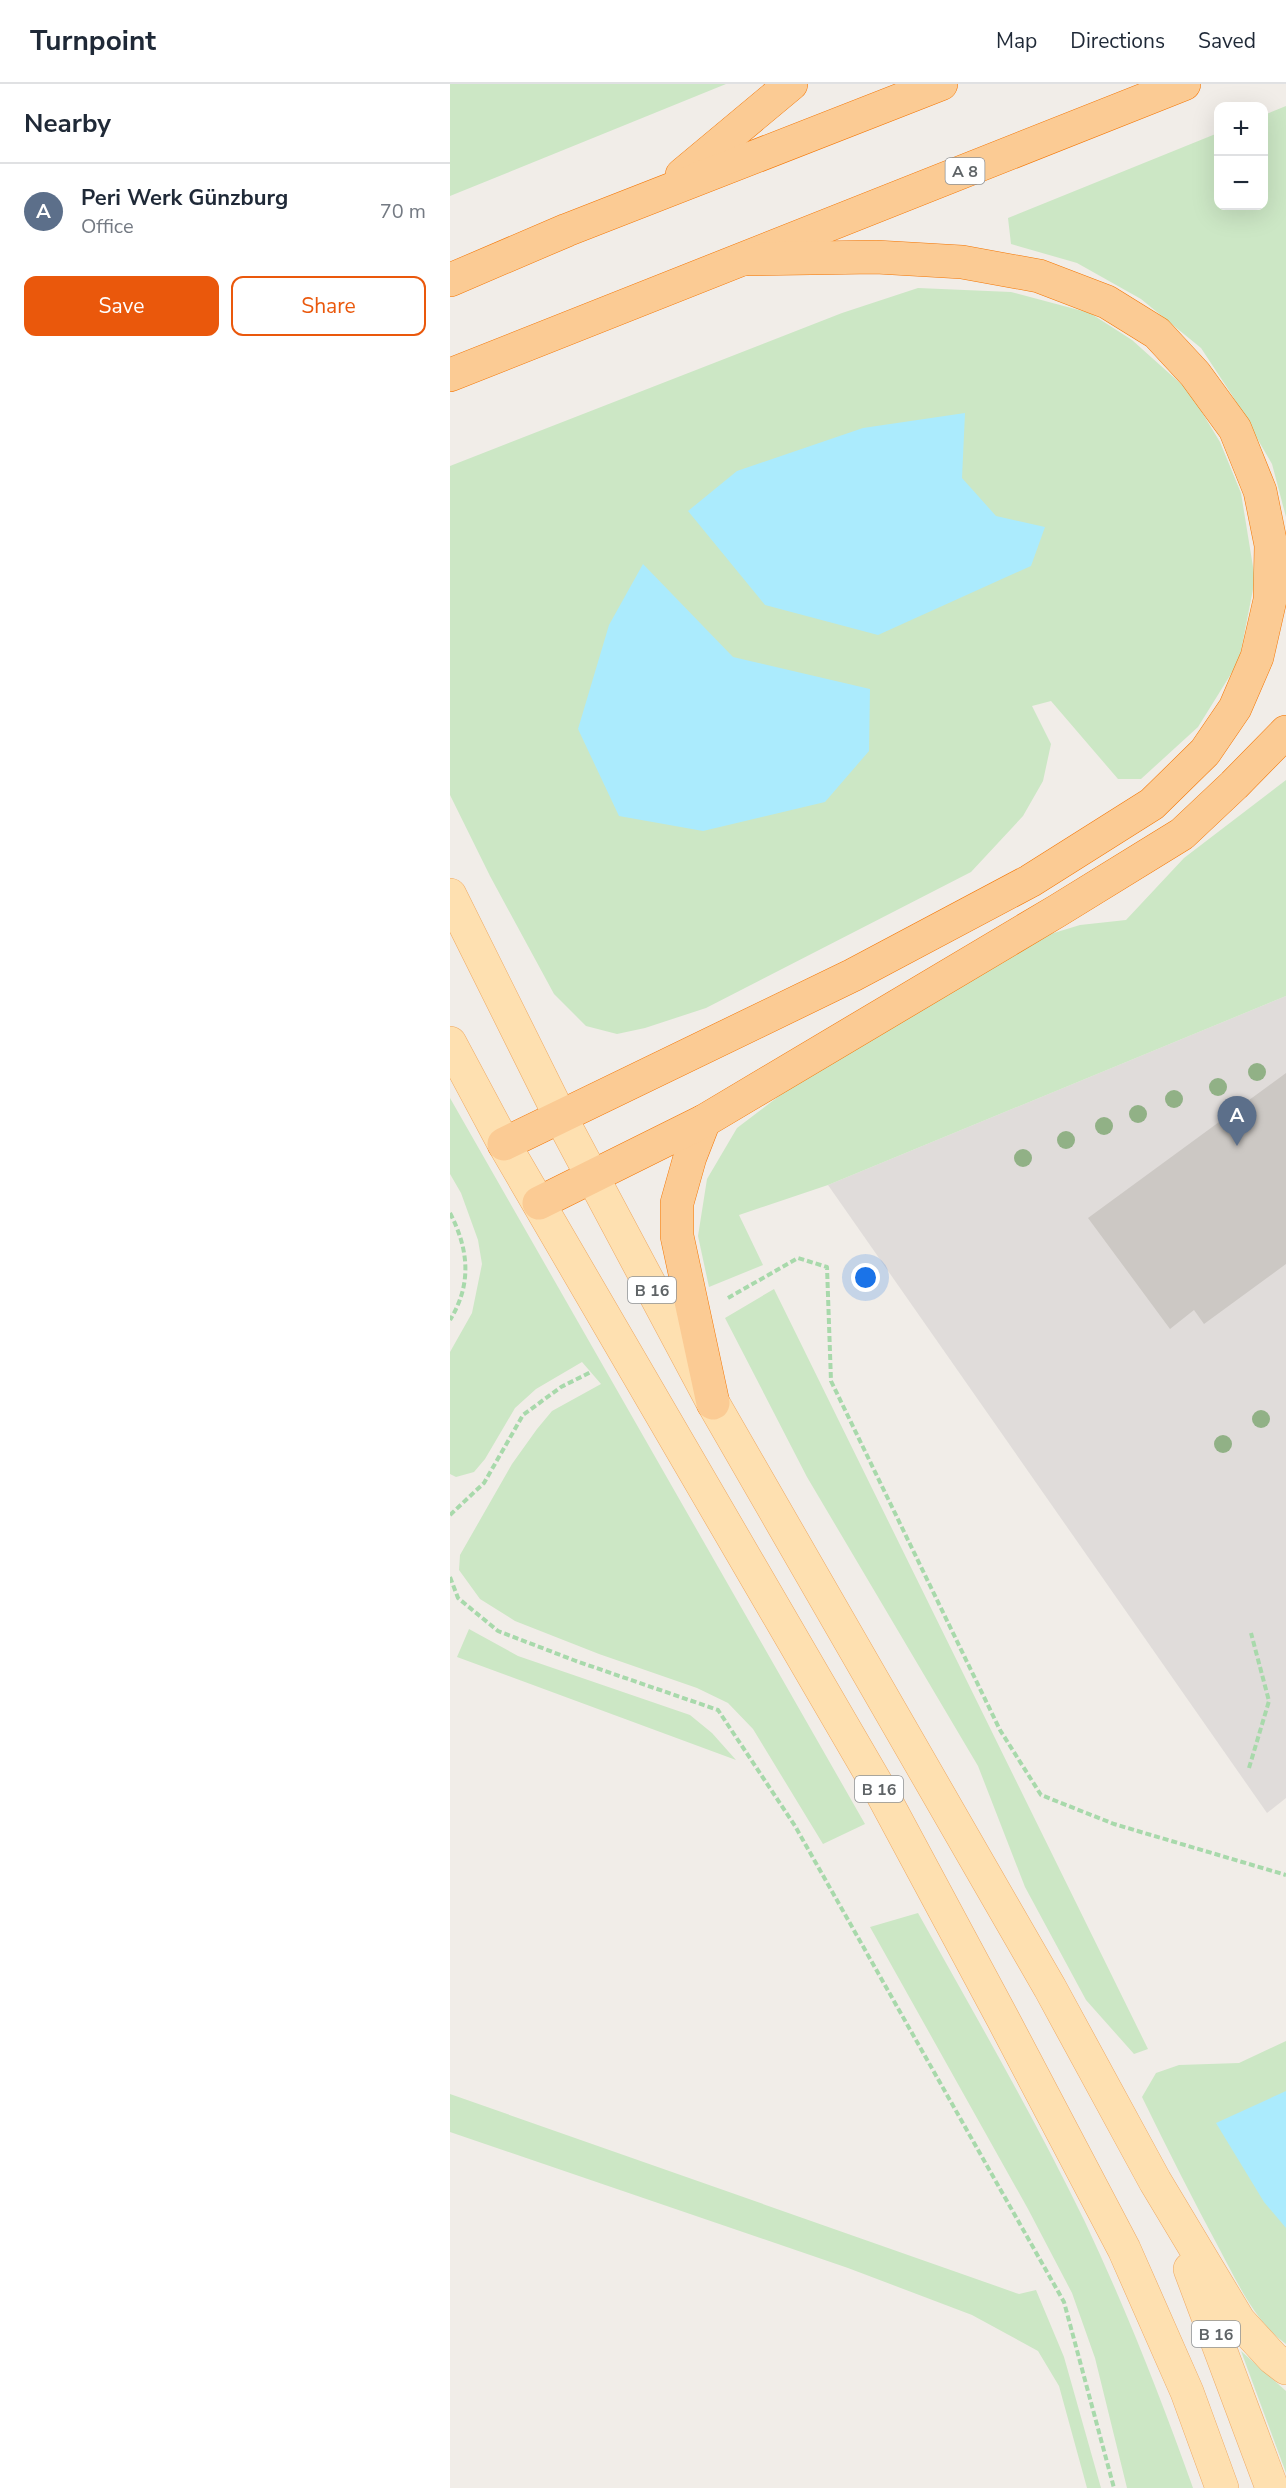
<!DOCTYPE html>
<html lang="en">
<head>
<meta charset="utf-8">
<style>
	:root { --surface:#fff; --page:#f2f2f3; --text:#1f2937; --muted:#747a83; --line:#e0e1e3; --accent:#ea580c }
	body { margin:0; font-family:"Nunito Sans",sans-serif; background:var(--page); color:var(--text) }
	.controls { position:absolute; right:18px; top:18px; display:grid; overflow:hidden; border-radius:12px; box-shadow:0 6px 24px #0002 }
	.controls button { width:54px; height:54px; display:grid; place-items:center; padding:0; border:0; border-bottom:2px solid var(--line); background:var(--surface); color:var(--text); font:30px sans-serif }
	.you { position:absolute; left:416px; top:1194px; width:21px; height:21px; margin:-15px; border:4px solid #fff; border-radius:50%; background:#1a73e8; box-shadow:0 0 0 9px #1a73e833 }
	.badge { display:grid; place-items:center; width:39px; height:39px; border-radius:50%; background:var(--accent); color:#fff; font-size:20px; font-weight:700 }
	.pin { position:absolute; translate:-50% -50px; filter:drop-shadow(0 2px 3px #0008) }
	.pin::after { content:''; position:absolute; top:32px; width:21px; height:18px; background:inherit; clip-path:polygon(0 0,100% 0,50% 100%) }
	.list { margin:0; padding:0; list-style:none }
	h2 { display:flex; justify-content:space-between; align-items:center; height:78px; margin:0; padding:0 24px; font-size:26px }
	h2 small { font-size:20px; font-weight:400; color:var(--muted) }
	.list li { display:grid; grid-template-columns:39px 1fr auto; gap:18px; align-items:center; box-sizing:border-box; height:96px; padding:0 24px; border-top:2px solid var(--line) }
	.list b { display:block; font-size:22px; white-space:nowrap }
	.list p { margin:0; font-size:20px; white-space:nowrap; color:var(--muted) }
	.list em { font-size:20px; font-style:normal; color:var(--muted) }
	.actions { display:flex; gap:12px; padding:18px 24px }
	.actions a { flex:1; padding:14px 0; border:2px solid var(--accent); border-radius:12px; text-align:center; font-size:21px; color:var(--accent) }
	.actions .main { background:var(--accent); color:#fff }
	.map { position:relative; flex:none; width:836px; height:2404px; overflow:hidden }
	header { display:flex; align-items:center; gap:36px; box-sizing:border-box; height:84px; padding:0 30px; background:var(--surface); border-bottom:2px solid var(--line) }
	header strong { font-size:28px }
	nav { display:flex; gap:33px; margin-inline-start:auto; font-size:21px }
	main { display:flex }
	aside { flex:1; background:var(--surface) }
	.map>svg:first-child { display:block }
</style>
</head>
<body>
<header>
<strong>Turnpoint</strong>
<nav><a>Map</a><a>Directions</a><a>Saved</a></nav>
</header>
<main>
<aside>
<h2>Nearby<small></small></h2>
<ul class="list">
<li><span class="badge" style="background:#5c6f8a">A</span><div><b>Peri Werk Günzburg</b><p>Office</p></div><em>70 m</em></li>
</ul>
<div class="actions"><a class="main">Save</a><a>Share</a></div>
</aside>
<div class="map">
<svg width="836" height="2404" viewBox="0 0 836 2404">
	<rect width="100%" height="100%" fill="#f1ede8"/>
	<polygon fill="#e0dcda" points="836,912 836,1714 817,1729 378,1101"/>
	<g fill="#cce7c5">
		<polygon points="0,0 276,0 0,112"/>
		<polygon points="836,22 836,433 822,380 782,311 751,264 691,215 627,179 561,160 558,134 768,49 768,122 814,122 814,31"/>
		<polygon points="468,204 561,208 640,229 682,256 739,307 770,358 791,409 805,495 789,577 748,643 691,695 668,695 601,617 582,622 601,660 593,697 573,732 521,788 256,924 195,944 167,950 136,942 104,910 40,792 0,711 0,382 392,229"/>
		<polygon points="836,696 836,912 378,1101 289,1131 313,1181 259,1203 248,1152 257,1095 287,1044 383,971 584,855 630,841 676,836 734,774"/>
		<polygon points="0,1014 415,1740 373,1760 303,1645 278,1619 247,1604 149,1570 65,1537 30,1515 9,1486 10,1471 62,1380 87,1345 102,1327 151,1300 132,1278 86,1305 65,1324 35,1375 24,1388 6,1393 0,1390 0,1268 22,1229 32,1180 28,1156 11,1109 0,1090"/>
		<polygon points="324,1205 698,1965 684,1970 636,1916 575,1803 528,1682 357,1393 275,1234"/>
		<polygon points="19,1545 68,1572 240,1631 262,1649 286,1676 7,1573"/>
		<path d="M468 1829C525 1931 584 2033 635 2138 676 2225 711 2314 743 2404H677L645 2274 622 2209 578 2125 420 1843Z"/>
		<path d="M836 1957V2260C806 2239 787 2198 770 2166 743 2116 717 2064 692 2013L706 1989 729 1981 789 1979Z"/>
		<polygon points="0,2010 569,2210 586,2206 614,2273 651,2404 637,2404 609,2302 588,2267 522,2231 398,2184 0,2048"/>
		<polygon points="791,2267 836,2307 836,2389"/>
	</g>
	<g fill="#abebfd">
		<polygon points="515,329 512,394 546,432 595,443 581,482 428,551 315,521 238,427 287,387 413,344"/>
		<polygon points="193,480 283,573 420,605 419,667 375,718 253,747 169,732 128,645 159,541"/>
		<polygon points="836,2007 836,2144 814,2118 766,2039"/>
	</g>
	<polygon fill="#ccc8c4" points="836,989 836,1180 754,1240 744,1226 720,1245 638,1134"/>
	<g fill="none" stroke-linecap="round" stroke-linejoin="round">
		<g stroke="#efa962" stroke-width="34">
			<g id="primary">
				<polyline points="0,811 110,1032 263,1319 600,1904 705,2097 789,2237 823,2274 836,2284"/>
				<polyline points="0,959 54,1060 429,1704 553,1935 674,2165 737,2308 772,2404"/>
				<polyline points="740,2185 822,2404"/>
			</g>
		</g>
		<g stroke="#f47604" stroke-width="34">
			<g id="motorway">
				<polyline points="232,91 341,0"/>
				<polyline points="0,196 117,146 491,0"/>
				<polyline points="0,291 734,0"/>
				<polyline points="254,1037 240,1073 227,1119 227,1152 263,1319"/>
				<polyline points="54,1060 403,891 580,797 702,720 755,668 785,624 807,573 820,516 821,461 810,407 785,345 745,290 707,249 657,218 589,192 512,178 426,173 296,175"/>
				<polyline points="89,1119 254,1037 607,827 732,750 784,701 836,648"/>
			</g>
		</g>
		<g stroke="#a8d9ab" stroke-width="4" stroke-dasharray="6 3" stroke-linecap="butt">
			<path d="M0 1129C19 1166 22 1200 0 1236"/>
			<polyline points="278,1214 348,1174 377,1183 381,1297 550,1646 591,1711 664,1740 836,1791"/>
			<polyline points="0,1431 34,1399 73,1331 111,1303 141,1288"/>
			<polyline points="0,1493 8,1514 48,1547 126,1577 268,1626 345,1742 614,2218 664,2404"/>
			<polyline points="799,1684 819,1617 801,1549"/>
		</g>
		<use href="#primary" stroke="#fee0b0" stroke-width="33"/>
		<use href="#motorway" stroke="#fbcb94" stroke-width="33"/>
	</g>
	<g fill="#91b186">
		<circle cx="807" cy="988" r="9"/>
		<circle cx="768" cy="1003" r="9"/>
		<circle cx="724" cy="1015" r="9"/>
		<circle cx="688" cy="1030" r="9"/>
		<circle cx="654" cy="1042" r="9"/>
		<circle cx="616" cy="1056" r="9"/>
		<circle cx="573" cy="1074" r="9"/>
		<circle cx="811" cy="1335" r="9"/>
		<circle cx="773" cy="1360" r="9"/>
	</g>
	<g text-anchor="middle" stroke-width="6" stroke-linejoin="round" paint-order="stroke">
		<g fill="#fff" stroke="#8f9295" stroke-width="1.5">
			<rect x="495.5" y="74" width="39" height="26" rx="4.5"/>
			<rect x="178" y="1193" width="48" height="26" rx="4.5"/>
			<rect x="405" y="1692" width="48" height="26" rx="4.5"/>
			<rect x="742" y="2237" width="48" height="26" rx="4.5"/>
		</g>
		<g font-size="16" font-weight="bold" fill="#5f6467">
			<text x="515" y="93">A 8</text>
			<text x="202" y="1212">B 16</text>
			<text x="429" y="1711">B 16</text>
			<text x="766" y="2256">B 16</text>
		</g>
	</g>
</svg>
<div class="controls">
<button>+</button>
<button>−</button>
</div>
<div class="you"></div>
<div class="pin badge" style="left:787px;top:1062px;background:#5c6f8a">A</div>
</div>
</main>
</body>
</html>
